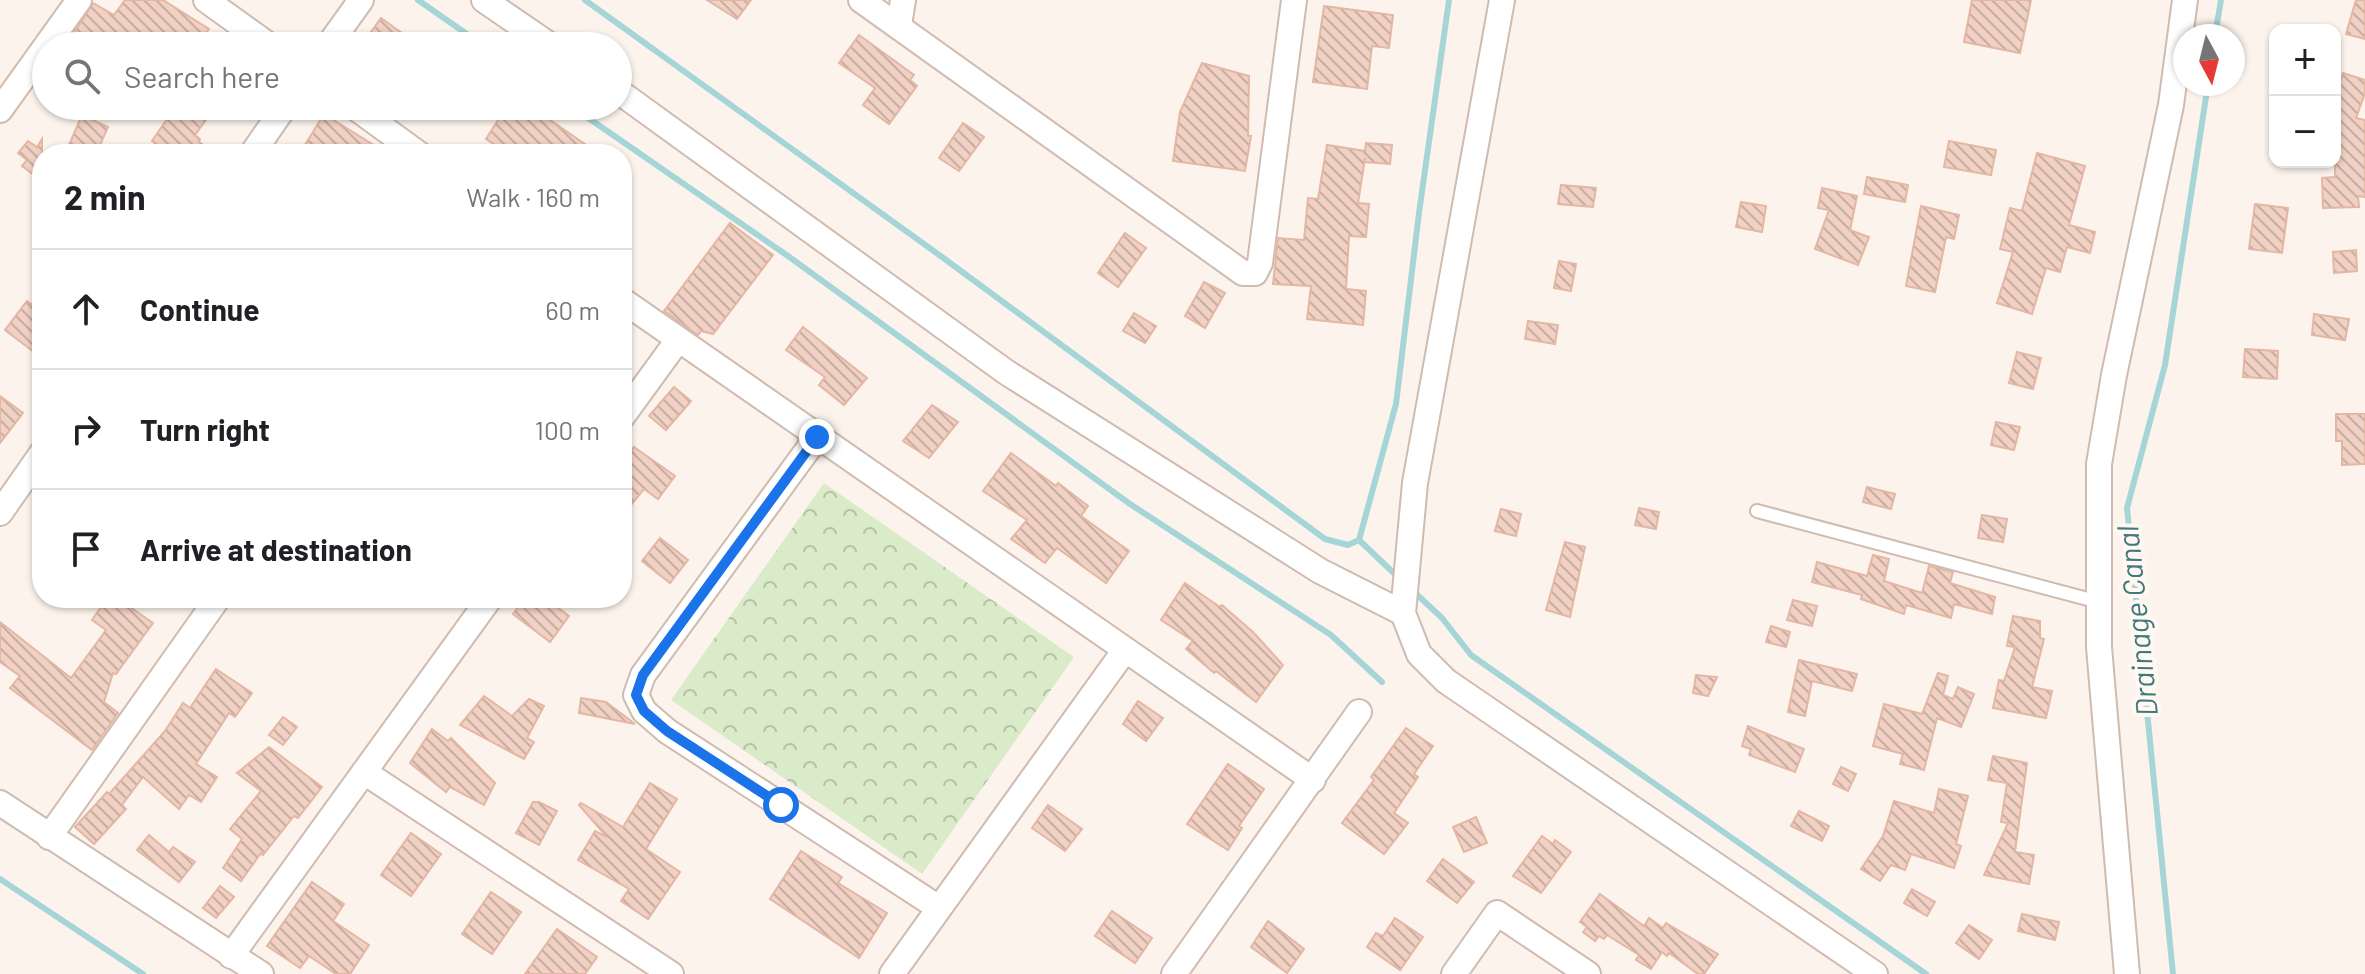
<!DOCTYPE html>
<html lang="en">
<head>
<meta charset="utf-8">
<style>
	:root { --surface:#fff; --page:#f2f2f2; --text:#202124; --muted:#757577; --line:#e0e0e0 }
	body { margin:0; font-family:Barlow,sans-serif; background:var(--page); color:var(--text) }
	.controls { position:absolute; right:24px; top:24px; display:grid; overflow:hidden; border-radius:16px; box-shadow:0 2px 6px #0004 }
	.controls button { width:72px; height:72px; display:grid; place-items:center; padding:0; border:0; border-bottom:2px solid var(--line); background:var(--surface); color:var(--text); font:40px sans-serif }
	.compass { position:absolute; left:2173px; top:24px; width:72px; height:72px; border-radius:50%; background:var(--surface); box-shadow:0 2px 6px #0004; rotate:173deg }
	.stop { position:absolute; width:24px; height:24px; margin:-18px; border:6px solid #1a73e8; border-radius:50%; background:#fff }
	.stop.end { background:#1a73e8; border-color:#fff; box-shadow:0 2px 8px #0008 }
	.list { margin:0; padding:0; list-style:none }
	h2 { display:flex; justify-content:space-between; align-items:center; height:104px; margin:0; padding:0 32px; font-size:34px }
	h2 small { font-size:26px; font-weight:400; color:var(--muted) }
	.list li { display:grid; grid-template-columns:52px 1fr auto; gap:24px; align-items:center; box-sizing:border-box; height:120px; padding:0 32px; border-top:2px solid var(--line) }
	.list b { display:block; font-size:30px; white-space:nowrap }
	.list em { font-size:26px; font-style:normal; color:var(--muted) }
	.icon { flex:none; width:44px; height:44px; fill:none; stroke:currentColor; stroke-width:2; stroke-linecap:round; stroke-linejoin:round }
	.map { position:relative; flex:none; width:2365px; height:974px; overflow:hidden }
	.search { position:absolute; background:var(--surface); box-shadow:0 2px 6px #0004; left:32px; top:32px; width:600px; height:88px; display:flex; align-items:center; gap:20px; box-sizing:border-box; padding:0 28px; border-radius:44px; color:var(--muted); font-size:30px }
	.panel { position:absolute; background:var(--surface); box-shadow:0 2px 6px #0004; left:32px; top:144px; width:600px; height:464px; border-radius:32px }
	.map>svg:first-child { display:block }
</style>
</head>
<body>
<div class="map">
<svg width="2365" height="974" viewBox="0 0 2365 974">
	<defs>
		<pattern id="park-crowns" width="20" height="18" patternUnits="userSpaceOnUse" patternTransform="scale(2)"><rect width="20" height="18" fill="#daebc9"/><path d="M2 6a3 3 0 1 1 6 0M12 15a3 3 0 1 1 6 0" fill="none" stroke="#b6c1a5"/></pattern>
		<pattern id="building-back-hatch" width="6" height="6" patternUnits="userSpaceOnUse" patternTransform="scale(2)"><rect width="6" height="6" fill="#f1d1c4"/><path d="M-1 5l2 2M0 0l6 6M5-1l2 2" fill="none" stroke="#c8ada1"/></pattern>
	</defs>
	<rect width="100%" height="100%" fill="#fcf4ec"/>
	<polygon fill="url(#park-crowns)" points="824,483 1074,657 922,874 671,700"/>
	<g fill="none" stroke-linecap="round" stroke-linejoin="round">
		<g stroke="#a6d5d8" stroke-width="6">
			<polyline points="418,0 484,46"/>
			<polyline points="585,0 942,257 1325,539 1348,545 1359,540 1396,404 1419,213 1449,0"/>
			<polyline points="2215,36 2221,0"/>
			<polyline points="571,106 788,256 1130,504 1331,635 1382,682"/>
			<polyline points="1359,540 1400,579"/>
			<polyline points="1411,589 1442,618 1471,655 1926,974"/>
			<polyline points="0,879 143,974"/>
			<polyline points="2173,974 2127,508 2165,365 2208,84"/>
		</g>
	</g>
	<g fill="url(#building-back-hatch)" stroke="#e4b6a4" stroke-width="2">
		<polygon points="125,0 163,0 209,29 205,34 224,46 175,46 161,37 154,46 93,46 74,33 93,3 114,15"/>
		<polygon points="707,0 751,0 737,19"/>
		<polygon points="1972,0 2031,0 2020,53 1964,42"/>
		<polygon points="2356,0 2365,0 2365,39 2346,34"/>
		<polygon points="1324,6 1393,15 1389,48 1372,46 1367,89 1313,82"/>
		<polygon points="381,18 420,46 361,46"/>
		<polygon points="859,35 914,75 910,80 917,86 889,124 863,105 875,88 839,63"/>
		<polygon points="1202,63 1249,76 1248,136 1251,136 1245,171 1173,161 1180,112"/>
		<polygon points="2343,73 2365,80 2365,93 2356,118 2365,120 2365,197 2358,196 2359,207 2323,208 2322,178 2335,177 2335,96"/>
		<polygon points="176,106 216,106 195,135 200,139 199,142 216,154 171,154 152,141"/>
		<polygon points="507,106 530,106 599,154 509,154 486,139"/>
		<polygon points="324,114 388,154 319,154 305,145"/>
		<polygon points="82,115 108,127 96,154 65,154"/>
		<polygon points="963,123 984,137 959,171 939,158"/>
		<polygon points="42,139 42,181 22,166 27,160 18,153 28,141 37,147"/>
		<polygon points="1949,141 1996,150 1991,175 1944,167"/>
		<polygon points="1366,143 1392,145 1390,164 1364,162 1365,158 1358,203 1369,204 1366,237 1349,236 1346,289 1366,291 1363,325 1307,319 1311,286 1273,284 1278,238 1304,240 1308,198 1318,199 1327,145 1365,151"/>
		<polygon points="2037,153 2085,166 2069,225 2095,232 2090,253 2067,247 2060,272 2046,268 2032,314 1997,303 2013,252 2000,249 2010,208 2022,211"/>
		<polygon points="1867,177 1908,185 1905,202 1864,194"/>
		<polygon points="1561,185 1596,188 1593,207 1558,204"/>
		<polygon points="1822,188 1857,196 1850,230 1869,237 1858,265 1815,249 1829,210 1818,208"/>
		<polygon points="1741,202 1766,206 1762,232 1736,227"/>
		<polygon points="2255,204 2288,208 2282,253 2249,249"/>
		<polygon points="1921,206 1959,215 1954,239 1946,237 1935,292 1906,286"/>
		<polygon points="730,223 773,255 713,334 701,331 698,335 664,311"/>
		<polygon points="1125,233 1146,248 1118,287 1098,273"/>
		<polygon points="2356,250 2357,271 2334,273 2333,252"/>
		<polygon points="1559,261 1576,264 1571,291 1554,288"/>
		<polygon points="1204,282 1225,293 1205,328 1185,316"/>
		<polygon points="27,301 42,312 42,358 5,330"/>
		<polygon points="1134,313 1156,326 1145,343 1123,331"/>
		<polygon points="2314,314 2349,319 2345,340 2312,335"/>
		<polygon points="1528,321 1558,325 1555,344 1525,339"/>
		<polygon points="803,327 867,378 844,405 819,385 825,377 786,350"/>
		<polygon points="2245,349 2278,351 2277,379 2243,377"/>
		<polygon points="2017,352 2041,358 2033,389 2009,383"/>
		<polygon points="674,387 691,401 666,430 649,416"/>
		<polygon points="0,396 23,413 0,443"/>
		<polygon points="932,405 958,422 929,458 903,441"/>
		<polygon points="2336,414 2365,414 2365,464 2342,465 2342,441 2336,441"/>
		<polygon points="1996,422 2020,427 2014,450 1991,445"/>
		<polygon points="634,447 675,476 658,499 644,489 622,516 622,465"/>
		<polygon points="1011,453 1056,486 1058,483 1088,506 1081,516 1129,551 1106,583 1057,548 1045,563 1011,539 1027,520 983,491"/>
		<polygon points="1867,487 1895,494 1891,509 1863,502"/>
		<polygon points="1639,508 1659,512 1656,529 1635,525"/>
		<polygon points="1501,509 1521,514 1516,536 1495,531"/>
		<polygon points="1982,515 2007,519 2003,542 1978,538"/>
		<polygon points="660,538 688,560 670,583 642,561"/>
		<polygon points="1565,542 1585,547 1570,617 1546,610"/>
		<polygon points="1873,555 1889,559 1884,581 1922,593 1929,566 1953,572 1950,583 1995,597 1992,614 1954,604 1951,618 1906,605 1904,614 1861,599 1862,595 1812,582 1817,562 1867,576"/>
		<polygon points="1185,583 1220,607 1222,605 1253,632 1283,665 1256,702 1216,671 1214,673 1186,649 1193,641 1161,620"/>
		<polygon points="107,598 117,598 153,623 116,674 113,673 104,702 118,713 92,750 10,688 20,676 0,662 0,622 71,678 106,630 92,620"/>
		<polygon points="525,598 563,598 557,607 569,616 550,642 513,614"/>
		<polygon points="1793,600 1817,606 1812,626 1787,620"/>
		<polygon points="2013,616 2040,621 2040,638 2044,639 2032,687 2052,691 2046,718 1993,708 1999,680 2004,681 2015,647 2007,646"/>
		<polygon points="1771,626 1790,632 1786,647 1766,642"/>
		<polygon points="1799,660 1857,674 1852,691 1812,681 1805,716 1788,712"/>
		<polygon points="216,669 252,693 235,717 229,713 196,764 217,777 201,802 189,795 179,809 143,777 122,805 126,809 94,844 75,827 107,792 109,794 165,731 183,703 190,708"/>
		<polygon points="1938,673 1948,676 1943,695 1953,699 1958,687 1974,694 1961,727 1937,718 1924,770 1900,764 1903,754 1873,746 1884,704 1922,714"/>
		<polygon points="1696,675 1717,677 1708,696 1693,693"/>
		<polygon points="484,696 512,716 529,699 544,706 527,738 534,742 524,759 460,725"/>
		<polygon points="581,698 606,702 635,724 579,713"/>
		<polygon points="1138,701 1163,718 1146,741 1123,724"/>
		<polygon points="283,717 297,727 283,745 269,735"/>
		<polygon points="1748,726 1804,749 1795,772 1749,755 1751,749 1742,746"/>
		<polygon points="1406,728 1433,746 1414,774 1418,777 1394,813 1408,823 1384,854 1342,823 1374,780 1371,777"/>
		<polygon points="432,729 448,741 451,738 495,783 484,805 450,787 446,792 410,763"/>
		<polygon points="269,747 322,787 298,818 294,816 263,855 261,853 241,881 223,868 242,839 230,829 261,791 237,773"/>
		<polygon points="1993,756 2027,763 2015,852 2034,855 2029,884 1984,875 2008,823 2001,822 2007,783 1988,780"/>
		<polygon points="1228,764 1264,789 1239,826 1242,828 1228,850 1187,824"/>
		<polygon points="1841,767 1856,774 1848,791 1833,784"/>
		<polygon points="650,783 677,799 646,849 680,872 648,919 621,901 629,889 578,860 595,831 607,837 579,805 581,803 623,827"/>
		<polygon points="1939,789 1968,796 1956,844 1961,846 1954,868 1911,854 1905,870 1891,865 1880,881 1861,869 1883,836 1894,801 1934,813"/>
		<polygon points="533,802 539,802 557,811 539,845 516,833"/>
		<polygon points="1048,805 1082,829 1065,851 1032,828"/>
		<polygon points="1799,811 1829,826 1822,841 1791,826"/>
		<polygon points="1476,817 1487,843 1464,852 1453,827"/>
		<polygon points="411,833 441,854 411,896 381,875"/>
		<polygon points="149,835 169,852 173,847 195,862 179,882 137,850"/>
		<polygon points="1542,836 1553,844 1555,840 1571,852 1541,893 1513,876"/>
		<polygon points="801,851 842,877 838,883 887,913 859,958 770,899"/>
		<polygon points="1443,859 1474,882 1457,903 1427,881"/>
		<polygon points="312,882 344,904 333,921 369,945 350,974 336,974 309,956 300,968 267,946"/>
		<polygon points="220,886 234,897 216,918 203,908"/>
		<polygon points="1912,889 1935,902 1927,916 1904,903"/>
		<polygon points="491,892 521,912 492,954 462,934"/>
		<polygon points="1600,894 1644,926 1649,918 1663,928 1666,923 1718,954 1704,974 1698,974 1669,953 1667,956 1662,952 1651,969 1636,960 1639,955 1607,935 1604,939 1599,936 1595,941 1583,932 1587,927 1580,922"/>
		<polygon points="1112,911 1152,938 1135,963 1095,936"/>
		<polygon points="2022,914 2059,922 2055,940 2018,931"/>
		<polygon points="1395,918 1423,937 1400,970 1367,947 1376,933 1383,936"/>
		<polygon points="1268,921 1304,949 1287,973 1251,947"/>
		<polygon points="1969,925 1992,940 1979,959 1956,943"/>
		<polygon points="557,929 597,957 585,974 525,974"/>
	</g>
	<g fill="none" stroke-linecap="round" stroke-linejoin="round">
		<g stroke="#cfbbb0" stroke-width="16">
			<polyline id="lane" points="1757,511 2099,602"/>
		</g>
		<g stroke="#cfbbb0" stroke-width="28">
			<g id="street">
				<polyline points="206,0 270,46"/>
				<polyline points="484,0 551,46"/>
				<polyline points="861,0 1243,273 1255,273 1260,263 1294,0"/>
				<polyline points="1502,0 1415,483 1403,613 1419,654 1446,681 1875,974"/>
				<polyline points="899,25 903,0"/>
				<polyline points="328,46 361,0"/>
				<polyline points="618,91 1006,372 1320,571 1403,613"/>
				<polyline points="353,106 419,154"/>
				<polyline points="0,110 79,0"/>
				<polyline points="252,154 285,106"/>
				<polyline points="622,300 1313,780"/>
				<polyline points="622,417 678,340"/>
				<polyline points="817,437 643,675 636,695 644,711 667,731 939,908"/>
				<polyline points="0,513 42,453"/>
				<polyline points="364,772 671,974"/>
				<polyline points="0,803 261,974"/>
				<polyline points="49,837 218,598"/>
				<polyline points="231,956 490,598"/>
				<polyline points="892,974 1125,650"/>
				<polyline points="1174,974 1359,712"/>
				<polyline points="1454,974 1497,913 1588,974"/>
				<polyline points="2127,974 2099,647 2099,464 2114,375 2171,105 2185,0"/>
			</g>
		</g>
		<use href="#lane" stroke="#fff" stroke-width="12"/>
		<use href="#street" stroke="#fff" stroke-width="24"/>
	</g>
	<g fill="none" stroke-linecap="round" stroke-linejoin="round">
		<polyline stroke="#1a73e8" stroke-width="10" points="781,805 667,731 644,711 636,695 643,675 817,437"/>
	</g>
	<g text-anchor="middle" stroke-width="8" stroke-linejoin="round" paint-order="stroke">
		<g font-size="30" font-style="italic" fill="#41787c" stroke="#fff8f2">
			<text transform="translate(2138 621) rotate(-96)" y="10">Drainage Canal</text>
		</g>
	</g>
</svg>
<div class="controls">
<button>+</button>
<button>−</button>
</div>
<svg class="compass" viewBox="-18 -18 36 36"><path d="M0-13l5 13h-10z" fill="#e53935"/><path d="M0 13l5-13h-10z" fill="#757577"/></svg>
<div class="stop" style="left:781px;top:805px"></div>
<div class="stop end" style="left:817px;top:437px"></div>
<div class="search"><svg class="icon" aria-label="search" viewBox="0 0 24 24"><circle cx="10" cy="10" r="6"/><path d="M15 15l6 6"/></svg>Search here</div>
<section class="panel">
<h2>2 min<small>Walk · 160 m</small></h2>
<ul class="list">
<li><svg class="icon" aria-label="ahead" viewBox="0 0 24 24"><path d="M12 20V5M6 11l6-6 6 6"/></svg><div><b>Continue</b></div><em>60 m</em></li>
<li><svg class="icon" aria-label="right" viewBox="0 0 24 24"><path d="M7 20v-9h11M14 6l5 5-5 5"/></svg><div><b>Turn right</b></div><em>100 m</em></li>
<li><svg class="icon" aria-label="arrive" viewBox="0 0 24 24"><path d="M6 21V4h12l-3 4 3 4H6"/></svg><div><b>Arrive at destination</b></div></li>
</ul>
</section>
</div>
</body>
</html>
